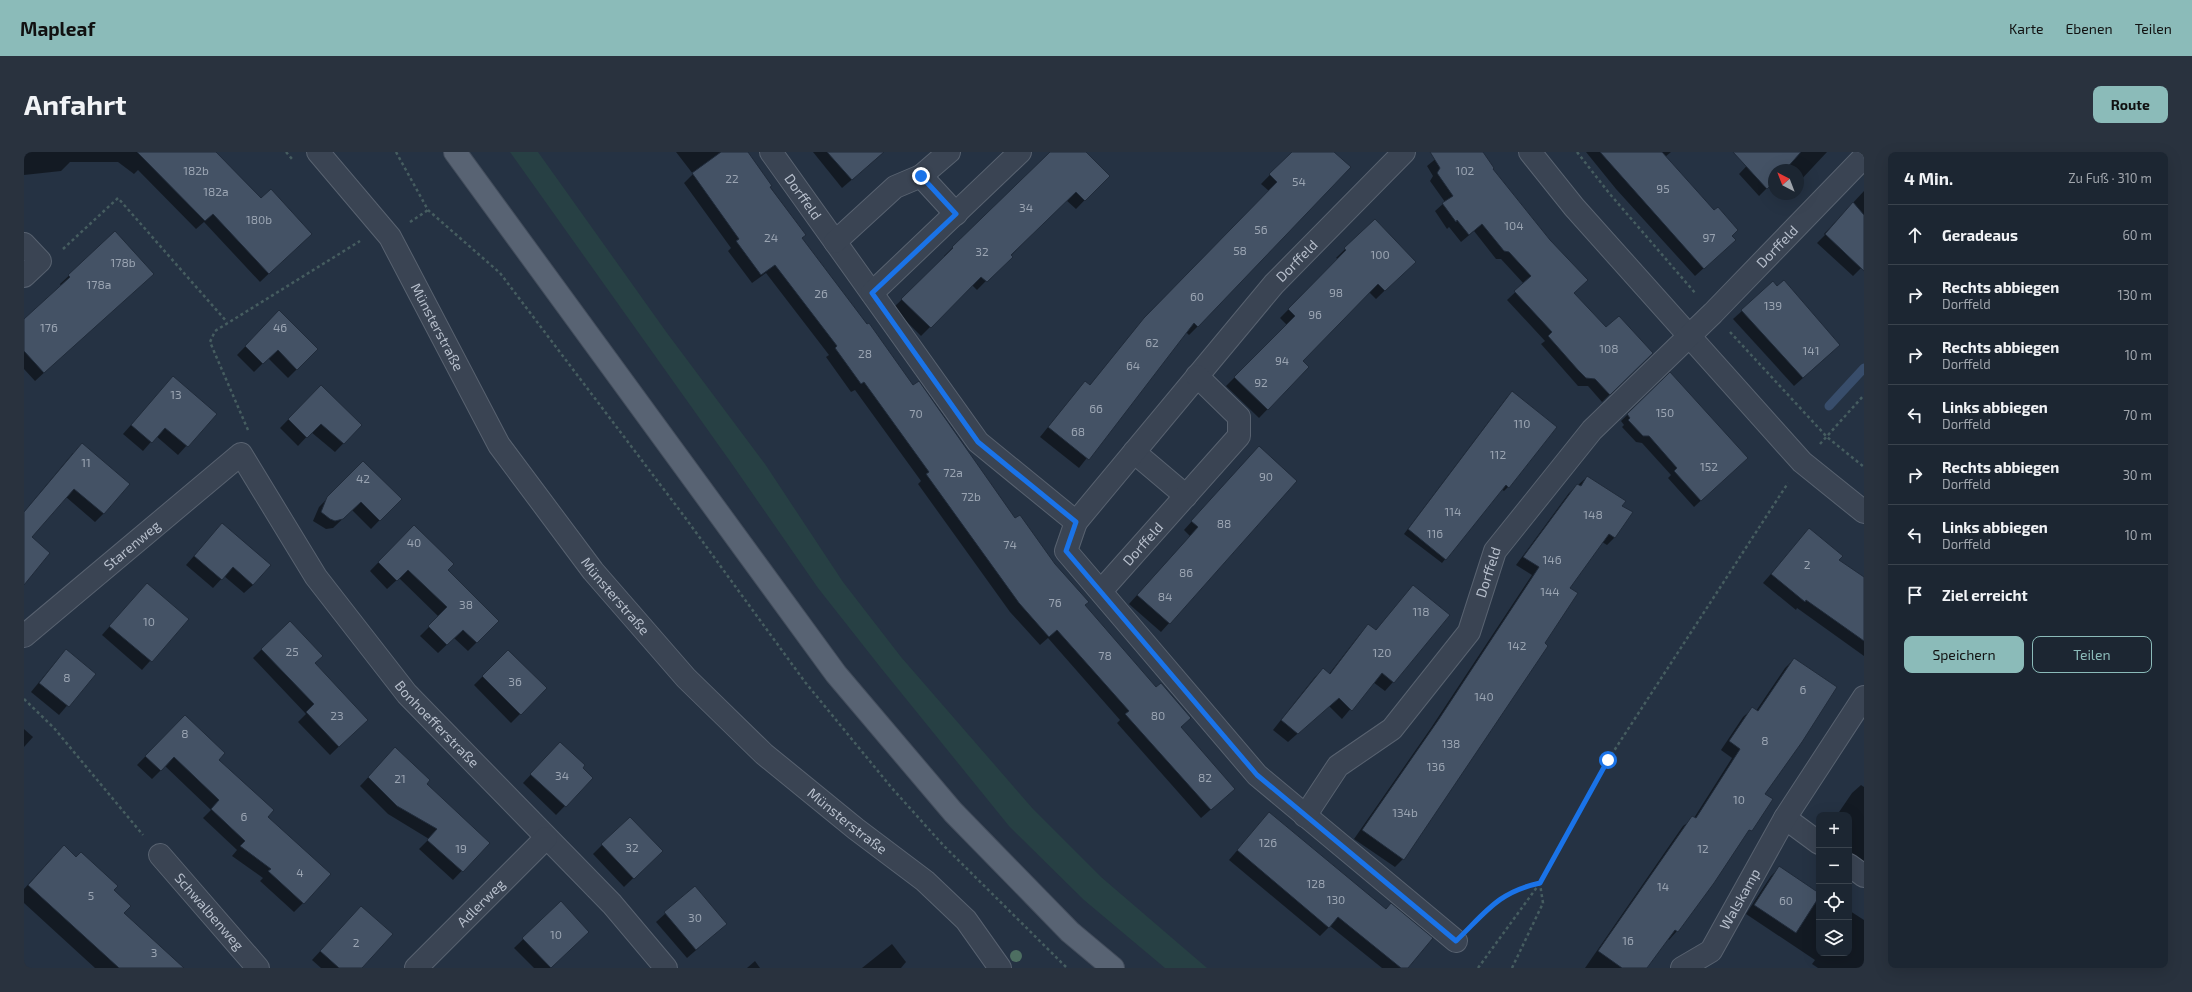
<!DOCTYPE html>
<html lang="de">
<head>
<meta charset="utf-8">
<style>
	:root { --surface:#1c2632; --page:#29323e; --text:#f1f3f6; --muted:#a0a5ac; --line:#3a434d; --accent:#8bbbb9 }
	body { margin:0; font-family:"Exo 2",sans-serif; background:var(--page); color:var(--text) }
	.controls { position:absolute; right:12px; bottom:12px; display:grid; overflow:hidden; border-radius:8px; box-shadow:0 4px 16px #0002 }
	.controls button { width:36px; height:36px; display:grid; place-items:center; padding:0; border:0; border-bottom:1px solid var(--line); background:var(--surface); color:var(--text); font:20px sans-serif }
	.compass { position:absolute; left:1744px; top:12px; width:36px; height:36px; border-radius:50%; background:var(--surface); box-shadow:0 4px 16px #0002; rotate:318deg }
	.stop { position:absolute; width:12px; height:12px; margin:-9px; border:3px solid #1a73e8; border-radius:50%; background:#fff }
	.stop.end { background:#1a73e8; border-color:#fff; box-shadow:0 1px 4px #0008 }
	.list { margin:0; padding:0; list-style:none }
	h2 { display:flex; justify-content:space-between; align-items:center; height:52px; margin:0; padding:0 16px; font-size:17px }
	h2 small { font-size:13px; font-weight:400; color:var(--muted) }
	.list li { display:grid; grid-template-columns:26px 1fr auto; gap:12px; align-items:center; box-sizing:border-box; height:60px; padding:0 16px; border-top:1px solid var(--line) }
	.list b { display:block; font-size:15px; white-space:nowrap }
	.list p { margin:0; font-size:13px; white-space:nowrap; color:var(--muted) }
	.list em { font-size:13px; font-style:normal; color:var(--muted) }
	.actions { display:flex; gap:8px; padding:12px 16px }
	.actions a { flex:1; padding:9px 0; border:1px solid var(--accent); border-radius:8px; text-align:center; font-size:14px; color:var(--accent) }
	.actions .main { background:var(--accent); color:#111 }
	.icon { flex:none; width:22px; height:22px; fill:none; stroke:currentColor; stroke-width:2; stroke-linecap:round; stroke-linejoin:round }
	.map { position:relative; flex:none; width:1840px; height:816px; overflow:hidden; border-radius:8px }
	header { display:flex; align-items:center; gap:24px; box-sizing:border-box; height:56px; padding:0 20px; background:var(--accent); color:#111 }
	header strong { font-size:19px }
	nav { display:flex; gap:22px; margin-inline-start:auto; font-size:14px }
	.intro { display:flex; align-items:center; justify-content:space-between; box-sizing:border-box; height:96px; padding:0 24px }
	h1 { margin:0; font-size:28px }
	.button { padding:10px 18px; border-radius:8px; background:var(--accent); color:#111; font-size:14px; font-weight:700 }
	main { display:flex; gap:24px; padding:0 24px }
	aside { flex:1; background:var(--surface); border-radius:8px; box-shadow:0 4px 16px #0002 }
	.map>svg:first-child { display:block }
</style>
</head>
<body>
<header>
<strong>Mapleaf</strong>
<nav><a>Karte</a><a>Ebenen</a><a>Teilen</a></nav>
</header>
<div class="intro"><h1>Anfahrt</h1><a class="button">Route</a></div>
<main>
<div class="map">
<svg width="1840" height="816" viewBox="0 0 1840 816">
	<rect width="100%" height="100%" fill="#253243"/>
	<polygon fill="#274044" points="486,0 514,0 643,181 741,312 819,430 877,505 1009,657 1077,725 1183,816 1141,816 1060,748 985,674 857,516 794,436 708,312"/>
	<g fill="#0007">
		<polygon points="0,0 191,0 278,90 236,130 180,70 172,77 114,18 110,22 94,10 46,10 37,19 0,23"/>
		<polygon points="652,0 722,0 780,83 777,86 889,235 991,367 1157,575 1201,645 1177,666 1093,571 1096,568 1024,486 1016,493 986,460 894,332 897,329 831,238 827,240 802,205 805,203 742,121 728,131 704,99 707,96 660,31 669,22"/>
		<polygon points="789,0 860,0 818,36"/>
		<polygon points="1027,0 1060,0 1084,24 1052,57 1042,48 953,138 948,133 897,184 869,156 921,106 920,104"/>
		<polygon points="1268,0 1309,0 1174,174 1165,183 1162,180 1055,316 1016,285 1053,239 1061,230 1066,233 1112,176 1245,39 1237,32"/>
		<polygon points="1420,0 1458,0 1549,141 1582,177 1628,201 1578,250 1564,234 1554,234 1547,226 1517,192 1521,189 1483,148 1500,132 1477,107 1472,107 1450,79 1437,90 1425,75 1423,77 1411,59 1421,50 1406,29 1409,24 1403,14"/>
		<polygon points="1562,0 1647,0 1641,5 1707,84 1702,96 1671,124 1592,37"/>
		<polygon points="1736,0 1803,0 1774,31 1774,18 1750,18 1750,37 1746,33 1735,44 1715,22"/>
		<polygon points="1840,39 1840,113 1829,124 1793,91 1801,83 1800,82"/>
		<polygon points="1756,42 1763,42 1759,46"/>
		<polygon points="1351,68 1390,110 1352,147 1345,140 1277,209 1284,215 1235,266 1202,234 1263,173 1256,166 1314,107 1312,106"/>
		<polygon points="91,81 120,130 11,229 0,217 0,168 37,134 36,132"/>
		<polygon points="1749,131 1806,202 1770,234 1709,167"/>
		<polygon points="255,160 293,197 264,226 244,206 230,220 213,203"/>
		<polygon points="1646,221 1716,312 1670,355 1644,326 1647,323 1618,291 1612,290 1598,275 1600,273 1597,269"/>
		<polygon points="149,225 191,262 154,303 132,284 119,299 99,282"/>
		<polygon points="297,234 337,273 311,300 287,280 274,294 256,276"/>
		<polygon points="1484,244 1484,335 1480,339 1477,337 1418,411 1380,382"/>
		<polygon points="49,301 80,361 71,370 42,345 7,386 0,431 0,360"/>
		<polygon points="1226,304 1272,329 1137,480 1105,452 1166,384 1160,378"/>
		<polygon points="339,310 376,347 347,377 328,358 309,376 302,377 289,369 295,355"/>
		<polygon points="1563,325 1597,354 1590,386 1583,393 1578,390 1544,436 1379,707 1371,715 1330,687 1407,576 1508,423 1492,413 1545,341"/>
		<polygon points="198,372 229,433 220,441 200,424 189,436 162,413"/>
		<polygon points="390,374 422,418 474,469 444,499 430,486 414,501 396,484 415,465 375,426 363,437 346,419"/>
		<polygon points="1785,378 1814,408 1840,427 1840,504 1773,456 1772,458 1739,431"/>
		<polygon points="123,432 163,467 118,518 78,483"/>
		<polygon points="1389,434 1369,530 1361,539 1349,530 1318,567 1305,554 1264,590 1249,578 1290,526 1299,517 1305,522 1336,482 1345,473 1351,479"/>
		<polygon points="238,497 290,511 334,576 306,603 274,570 282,562 229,506"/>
		<polygon points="484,499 522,536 487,571 450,533"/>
		<polygon points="34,507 70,522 35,563 7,540"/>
		<polygon points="1770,507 1740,642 1747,647 1653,779 1645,788 1643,787 1622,816 1561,816 1659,674 1670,666 1708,606 1697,598 1719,565 1728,557 1732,559 1761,516"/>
		<polygon points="161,564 193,608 243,665 279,751 270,760 236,729 239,726 208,704 213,698 179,666 187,658 141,614 128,627 113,613"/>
		<polygon points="0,577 9,585 0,595"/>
		<polygon points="528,600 557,616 568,626 532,663 499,631"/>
		<polygon points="363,605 464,691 429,728 395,697 405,687 364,662 336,634"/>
		<polygon points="1837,633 1840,635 1840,713 1825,703 1825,663 1813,663 1828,641"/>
		<polygon points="1245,661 1362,757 1367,752 1383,816 1358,816 1306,774 1296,784 1205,708"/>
		<polygon points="578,693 637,699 600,735 569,702"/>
		<polygon points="28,706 88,738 99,761 158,816 71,816 0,751 0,737"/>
		<polygon points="1756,715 1795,742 1795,801 1825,801 1825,760 1826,759 1840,768 1840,816 1794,816 1788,812 1791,808 1722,762 1747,724"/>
		<polygon points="671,735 693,780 663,806 632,770"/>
		<polygon points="537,751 555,788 526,816 510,816 490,796"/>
		<polygon points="337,755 337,816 297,816 288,808"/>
		<polygon points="868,792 882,810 877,816 838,816"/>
		<polygon points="731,809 736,816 723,816"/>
	</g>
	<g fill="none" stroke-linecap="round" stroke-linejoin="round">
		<polyline stroke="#384d6b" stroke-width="9" points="1805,254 1840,216"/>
	</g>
	<g fill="#445265" stroke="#202b3a">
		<polygon points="113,0 192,0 237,46 247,37 288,82 245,122 189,62 181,69"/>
		<polygon points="697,0 724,0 748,34 746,35 782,83 778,86 843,172 845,171 889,233 895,229 991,366 996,363 1031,412 1065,450 1061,453 1132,535 1137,531 1167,566 1157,575 1211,637 1187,658 1101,562 1105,559 1033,478 1025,485 995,451 902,322 905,320 840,230 837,232 811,196 813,194 751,113 737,123 712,89 715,87 668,21"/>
		<polygon points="803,0 860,0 828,28"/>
		<polygon points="1026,0 1062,0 1086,24 1061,49 1052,40 987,103 989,105 963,130 957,125 907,176 877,147 929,96 928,95"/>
		<polygon points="1268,0 1310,0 1327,15 1174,175 1170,171 1065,308 1024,275 1061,229 1066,233 1120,166 1253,30 1245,22"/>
		<polygon points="1406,0 1459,0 1470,16 1469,17 1526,88 1564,128 1550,141 1582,175 1595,164 1629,201 1586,243 1571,227 1562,226 1554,218 1524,184 1528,180 1490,139 1507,124 1485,100 1480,99 1458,72 1445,83 1433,68 1432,70 1418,51 1429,44 1413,21 1416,16"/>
		<polygon points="1576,0 1638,0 1690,58 1694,55 1714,78 1708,84 1712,88 1680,117"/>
		<polygon points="1709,0 1777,0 1761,18 1750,18 1750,30 1743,37"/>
		<polygon points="1829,50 1840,63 1840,119 1801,82"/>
		<polygon points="1351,67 1392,110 1361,139 1354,132 1279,209 1285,215 1244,258 1210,225 1271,164 1264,157 1322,98 1320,96"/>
		<polygon points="91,79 130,122 20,221 0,199 0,167 46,125 44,123"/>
		<polygon points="1760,128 1816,193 1779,226 1717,158 1749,129 1753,134"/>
		<polygon points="255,158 294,197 273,218 254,198 239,212 221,194"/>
		<polygon points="1646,220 1724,306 1677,349 1650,319 1653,316 1625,284 1619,284 1604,268 1606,266 1603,262"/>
		<polygon points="149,224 193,262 164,295 141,276 128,291 107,273"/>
		<polygon points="297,233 338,273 320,292 297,272 283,286 264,267"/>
		<polygon points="1488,239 1533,275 1485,336 1482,333 1422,408 1384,377"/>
		<polygon points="58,291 106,332 80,362 50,337 8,385 26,401 0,433 0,360"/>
		<polygon points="1235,294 1273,329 1146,472 1113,443 1174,375 1167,369"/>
		<polygon points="339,309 378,347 356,369 337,350 319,367 311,369 306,367 297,360 303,345"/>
		<polygon points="1563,324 1602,349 1598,354 1609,360 1591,386 1585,382 1546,436 1554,441 1521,491 1524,494 1380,708 1338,678 1415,567 1515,415 1499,405 1553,332 1557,334"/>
		<polygon points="198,371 247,413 229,433 209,415 198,428 170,404"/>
		<polygon points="390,373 430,412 424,418 475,469 453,491 439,478 423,493 404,474 423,455 384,418 373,429 354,410"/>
		<polygon points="1785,376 1819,404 1815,408 1840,425 1840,489 1782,448 1781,450 1747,422"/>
		<polygon points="123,431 165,467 128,510 85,474"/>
		<polygon points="1389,433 1426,463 1370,531 1358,521 1328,559 1315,546 1274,582 1257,568 1299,516 1306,522 1344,472 1352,478"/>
		<polygon points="266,469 299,504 291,511 344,568 315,595 282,560 290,552 237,497"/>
		<polygon points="42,497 72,522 45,555 15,531"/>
		<polygon points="484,498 523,536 497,563 458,524"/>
		<polygon points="1770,506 1813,535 1778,590 1741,642 1749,647 1728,679 1725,678 1690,731 1654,780 1651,778 1623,816 1598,816 1574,799 1668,664 1672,666 1716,597 1705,589 1728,555 1734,559"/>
		<polygon points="161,563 201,601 195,608 250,658 244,665 307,722 280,752 244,719 247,717 216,694 221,689 187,657 195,648 150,605 137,619 121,604"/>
		<polygon points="536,590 561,613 559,616 569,626 542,655 506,622"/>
		<polygon points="371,595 406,628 403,632 466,691 439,720 403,688 413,677 373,654 344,625"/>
		<polygon points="1245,660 1362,757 1367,751 1409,786 1384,816 1377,816 1314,765 1305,776 1213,698"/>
		<polygon points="606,665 639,699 610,727 577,692"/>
		<polygon points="40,693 52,705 57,700 94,734 90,738 107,754 100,761 160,816 95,816 4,733"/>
		<polygon points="1755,714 1795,741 1795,745 1772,781 1730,753"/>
		<polygon points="671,734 703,772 672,798 640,760"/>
		<polygon points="537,749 565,780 527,816 498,786"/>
		<polygon points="337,754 369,782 338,816 315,816 296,799"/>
	</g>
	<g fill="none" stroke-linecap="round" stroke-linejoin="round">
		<g stroke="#586270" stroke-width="24">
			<g id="minor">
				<path id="s1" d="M294 0 366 85 475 293 569 419 662 526 740 602 832 677 901 729 942 768 976 816"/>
				<path id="s2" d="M747 0 954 290 1052 370 1042 399 1233 623 1432 789"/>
				<polyline points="1506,0 1550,55 1778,310 1840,360"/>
				<polyline points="897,24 932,62"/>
				<polyline points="811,90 871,35 897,24 925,0"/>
				<polyline points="0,92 16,109 0,124"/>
				<polyline points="848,141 996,0"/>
				<polyline points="1110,300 1162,344"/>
				<path id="s3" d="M1052 370 1250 132 1380 0"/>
				<path id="s4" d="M1077 439 1215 284V265L1173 224"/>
				<path id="s5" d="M0 484 217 302 292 425 383 542 588 752 642 816"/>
				<path id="s6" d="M1281 664 1314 614 1368 577 1445 480 1471 399 1568 278 1689 161 1840 5"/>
				<polyline points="1761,666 1795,691"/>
				<path id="s7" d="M136 703 234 816"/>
				<polyline points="1825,713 1840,724"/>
				<path id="s8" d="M392 816 522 686"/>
				<path id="s9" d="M1658 816 1687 799 1761 666 1840 545"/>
			</g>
		</g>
		<g stroke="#434d5c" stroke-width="24">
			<polyline id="major" points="431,0 812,522 929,660 1046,780 1089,816"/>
		</g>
		<g stroke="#465d60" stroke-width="2.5" stroke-dasharray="3 3" stroke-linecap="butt">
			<polyline points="262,0 268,7"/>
			<polyline points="372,0 404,58 476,121 660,364 781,530 867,635 919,693 1043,816"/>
			<polyline points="1553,0 1585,41 1672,142"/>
			<polyline points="386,70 404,58"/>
			<polyline points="39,97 94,46 203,170"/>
			<polyline points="1706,180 1803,285 1840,315"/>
			<polyline points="224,278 186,190 191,179 336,89"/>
			<polyline points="1796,292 1840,243"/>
			<polyline points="0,547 30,576 119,683"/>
			<path d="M1450 771C1473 748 1482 738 1515 732"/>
			<polyline points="1454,816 1516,731 1584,608 1764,331"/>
			<polyline points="1488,816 1519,751 1516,732"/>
		</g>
		<use href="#minor" stroke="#3a4453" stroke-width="22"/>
		<use href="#major" stroke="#586373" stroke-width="22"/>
	</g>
	<circle fill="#4d6e61" cx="992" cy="804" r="6"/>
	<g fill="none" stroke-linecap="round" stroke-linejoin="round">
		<path stroke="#1a73e8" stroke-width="5" d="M897 24 932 62 848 141 954 290 1052 370 1042 399 1233 623 1432 789C1462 760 1474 740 1516 731L1584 608"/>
	</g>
	<g text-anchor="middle" stroke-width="4" stroke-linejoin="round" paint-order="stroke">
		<g font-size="12" fill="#9aa4b2">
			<text x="172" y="23">182b</text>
			<text x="1441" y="23">102</text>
			<text x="708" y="31">22</text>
			<text x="1275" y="34">54</text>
			<text x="1639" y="41">95</text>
			<text x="192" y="44">182a</text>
			<text x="1002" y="60">34</text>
			<text x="235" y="72">180b</text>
			<text x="1490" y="78">104</text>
			<text x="1237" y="82">56</text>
			<text x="747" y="90">24</text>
			<text x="1685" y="90">97</text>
			<text x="1216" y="103">58</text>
			<text x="958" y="104">32</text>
			<text x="1356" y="107">100</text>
			<text x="99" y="115">178b</text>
			<text x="75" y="137">178a</text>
			<text x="1312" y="145">98</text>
			<text x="797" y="146">26</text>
			<text x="1173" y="149">60</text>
			<text x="1749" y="158">139</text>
			<text x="1291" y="167">96</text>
			<text x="25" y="180">176</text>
			<text x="256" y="180">46</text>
			<text x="1128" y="195">62</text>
			<text x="1585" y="201">108</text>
			<text x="1787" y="203">141</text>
			<text x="841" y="206">28</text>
			<text x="1258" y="213">94</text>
			<text x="1109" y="218">64</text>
			<text x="1237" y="235">92</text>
			<text x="152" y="247">13</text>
			<text x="1072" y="261">66</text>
			<text x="1641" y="265">150</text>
			<text x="892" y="266">70</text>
			<text x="1498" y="276">110</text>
			<text x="1054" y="284">68</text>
			<text x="1474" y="307">112</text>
			<text x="62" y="315">11</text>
			<text x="1685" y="319">152</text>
			<text x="929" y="325">72a</text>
			<text x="1242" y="329">90</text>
			<text x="339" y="331">42</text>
			<text x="947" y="349">72b</text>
			<text x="1429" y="364">114</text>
			<text x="1569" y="367">148</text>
			<text x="1200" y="376">88</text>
			<text x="1411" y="386">116</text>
			<text x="390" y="395">40</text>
			<text x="986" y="397">74</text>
			<text x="1528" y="412">146</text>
			<text x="1783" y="417">2</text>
			<text x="1162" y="425">86</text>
			<text x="1526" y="444">144</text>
			<text x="1141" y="449">84</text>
			<text x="1031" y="455">76</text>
			<text x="442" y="457">38</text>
			<text x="1397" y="464">118</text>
			<text x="125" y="474">10</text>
			<text x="1493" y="498">142</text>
			<text x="268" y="504">25</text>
			<text x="1358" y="505">120</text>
			<text x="1081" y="508">78</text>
			<text x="43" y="530">8</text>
			<text x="491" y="534">36</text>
			<text x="1779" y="542">6</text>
			<text x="1460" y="549">140</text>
			<text x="313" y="568">23</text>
			<text x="1134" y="568">80</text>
			<text x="161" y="586">8</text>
			<text x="1741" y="593">8</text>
			<text x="1427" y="596">138</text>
			<text x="1412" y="619">136</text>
			<text x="538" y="628">34</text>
			<text x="1181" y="630">82</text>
			<text x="376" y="631">21</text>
			<text x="1715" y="652">10</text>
			<text x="1381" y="665">134b</text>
			<text x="220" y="669">6</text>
			<text x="1244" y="695">126</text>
			<text x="608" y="700">32</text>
			<text x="437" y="701">19</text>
			<text x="1679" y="701">12</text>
			<text x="276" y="725">4</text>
			<text x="1292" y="736">128</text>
			<text x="1639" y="739">14</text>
			<text x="67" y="748">5</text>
			<text x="1312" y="752">130</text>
			<text x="1762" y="753">60</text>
			<text x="671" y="770">30</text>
			<text x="532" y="787">10</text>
			<text x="1604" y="793">16</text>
			<text x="332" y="795">2</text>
			<text x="130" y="805">3</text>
		</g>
		<g font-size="14" fill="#b7bfcc" stroke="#1e2938">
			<text dy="5" stroke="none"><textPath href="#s2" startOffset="55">Dorffeld</textPath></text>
			<text dy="5" stroke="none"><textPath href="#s6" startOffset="750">Dorffeld</textPath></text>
			<text dy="5" stroke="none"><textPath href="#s3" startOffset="342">Dorffeld</textPath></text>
			<text dy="5" stroke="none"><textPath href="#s1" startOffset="213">Münsterstraße</textPath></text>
			<text dy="5" stroke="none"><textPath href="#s4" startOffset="63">Dorffeld</textPath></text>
			<text dy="5" stroke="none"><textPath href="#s5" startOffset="141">Starenweg</textPath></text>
			<text dy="5" stroke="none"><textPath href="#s6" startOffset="312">Dorffeld</textPath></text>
			<text dy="5" stroke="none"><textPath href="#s1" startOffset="537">Münsterstraße</textPath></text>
			<text dy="5" stroke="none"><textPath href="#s5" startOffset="618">Bonhoefferstraße</textPath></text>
			<text dy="5" stroke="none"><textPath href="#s1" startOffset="861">Münsterstraße</textPath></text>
			<text dy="5" stroke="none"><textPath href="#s9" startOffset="93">Walskamp</textPath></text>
			<text dy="5" stroke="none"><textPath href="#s8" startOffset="92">Adlerweg</textPath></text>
			<text dy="5" stroke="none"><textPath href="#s7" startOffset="75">Schwalbenweg</textPath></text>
		</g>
	</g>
</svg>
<div class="controls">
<button>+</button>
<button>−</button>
<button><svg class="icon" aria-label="locate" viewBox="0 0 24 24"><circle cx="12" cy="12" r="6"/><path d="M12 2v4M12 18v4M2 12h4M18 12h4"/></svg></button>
<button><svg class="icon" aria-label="layers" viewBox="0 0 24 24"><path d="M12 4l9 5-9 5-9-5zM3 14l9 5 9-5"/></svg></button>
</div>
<svg class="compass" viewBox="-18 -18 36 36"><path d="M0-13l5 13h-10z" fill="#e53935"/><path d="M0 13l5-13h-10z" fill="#a0a5ac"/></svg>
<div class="stop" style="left:1584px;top:608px"></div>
<div class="stop end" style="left:897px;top:24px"></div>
</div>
<aside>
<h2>4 Min.<small>Zu Fuß · 310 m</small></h2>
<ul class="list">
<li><svg class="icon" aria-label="ahead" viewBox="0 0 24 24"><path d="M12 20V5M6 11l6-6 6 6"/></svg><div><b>Geradeaus</b></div><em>60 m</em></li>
<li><svg class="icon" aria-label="right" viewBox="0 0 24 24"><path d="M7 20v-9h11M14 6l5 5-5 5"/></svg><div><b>Rechts abbiegen</b><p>Dorffeld</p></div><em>130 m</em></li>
<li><svg class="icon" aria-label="right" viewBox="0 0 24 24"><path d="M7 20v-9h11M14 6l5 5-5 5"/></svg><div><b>Rechts abbiegen</b><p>Dorffeld</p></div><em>10 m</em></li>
<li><svg class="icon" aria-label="left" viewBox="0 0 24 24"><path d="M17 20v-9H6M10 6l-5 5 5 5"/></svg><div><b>Links abbiegen</b><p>Dorffeld</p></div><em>70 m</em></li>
<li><svg class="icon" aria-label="right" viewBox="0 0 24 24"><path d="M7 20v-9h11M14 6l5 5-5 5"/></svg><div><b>Rechts abbiegen</b><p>Dorffeld</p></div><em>30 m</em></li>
<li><svg class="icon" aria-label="left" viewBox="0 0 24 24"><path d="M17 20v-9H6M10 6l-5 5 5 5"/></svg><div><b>Links abbiegen</b><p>Dorffeld</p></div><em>10 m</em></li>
<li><svg class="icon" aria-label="arrive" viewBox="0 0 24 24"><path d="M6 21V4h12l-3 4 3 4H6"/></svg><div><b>Ziel erreicht</b></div></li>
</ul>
<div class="actions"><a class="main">Speichern</a><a>Teilen</a></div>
</aside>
</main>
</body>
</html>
